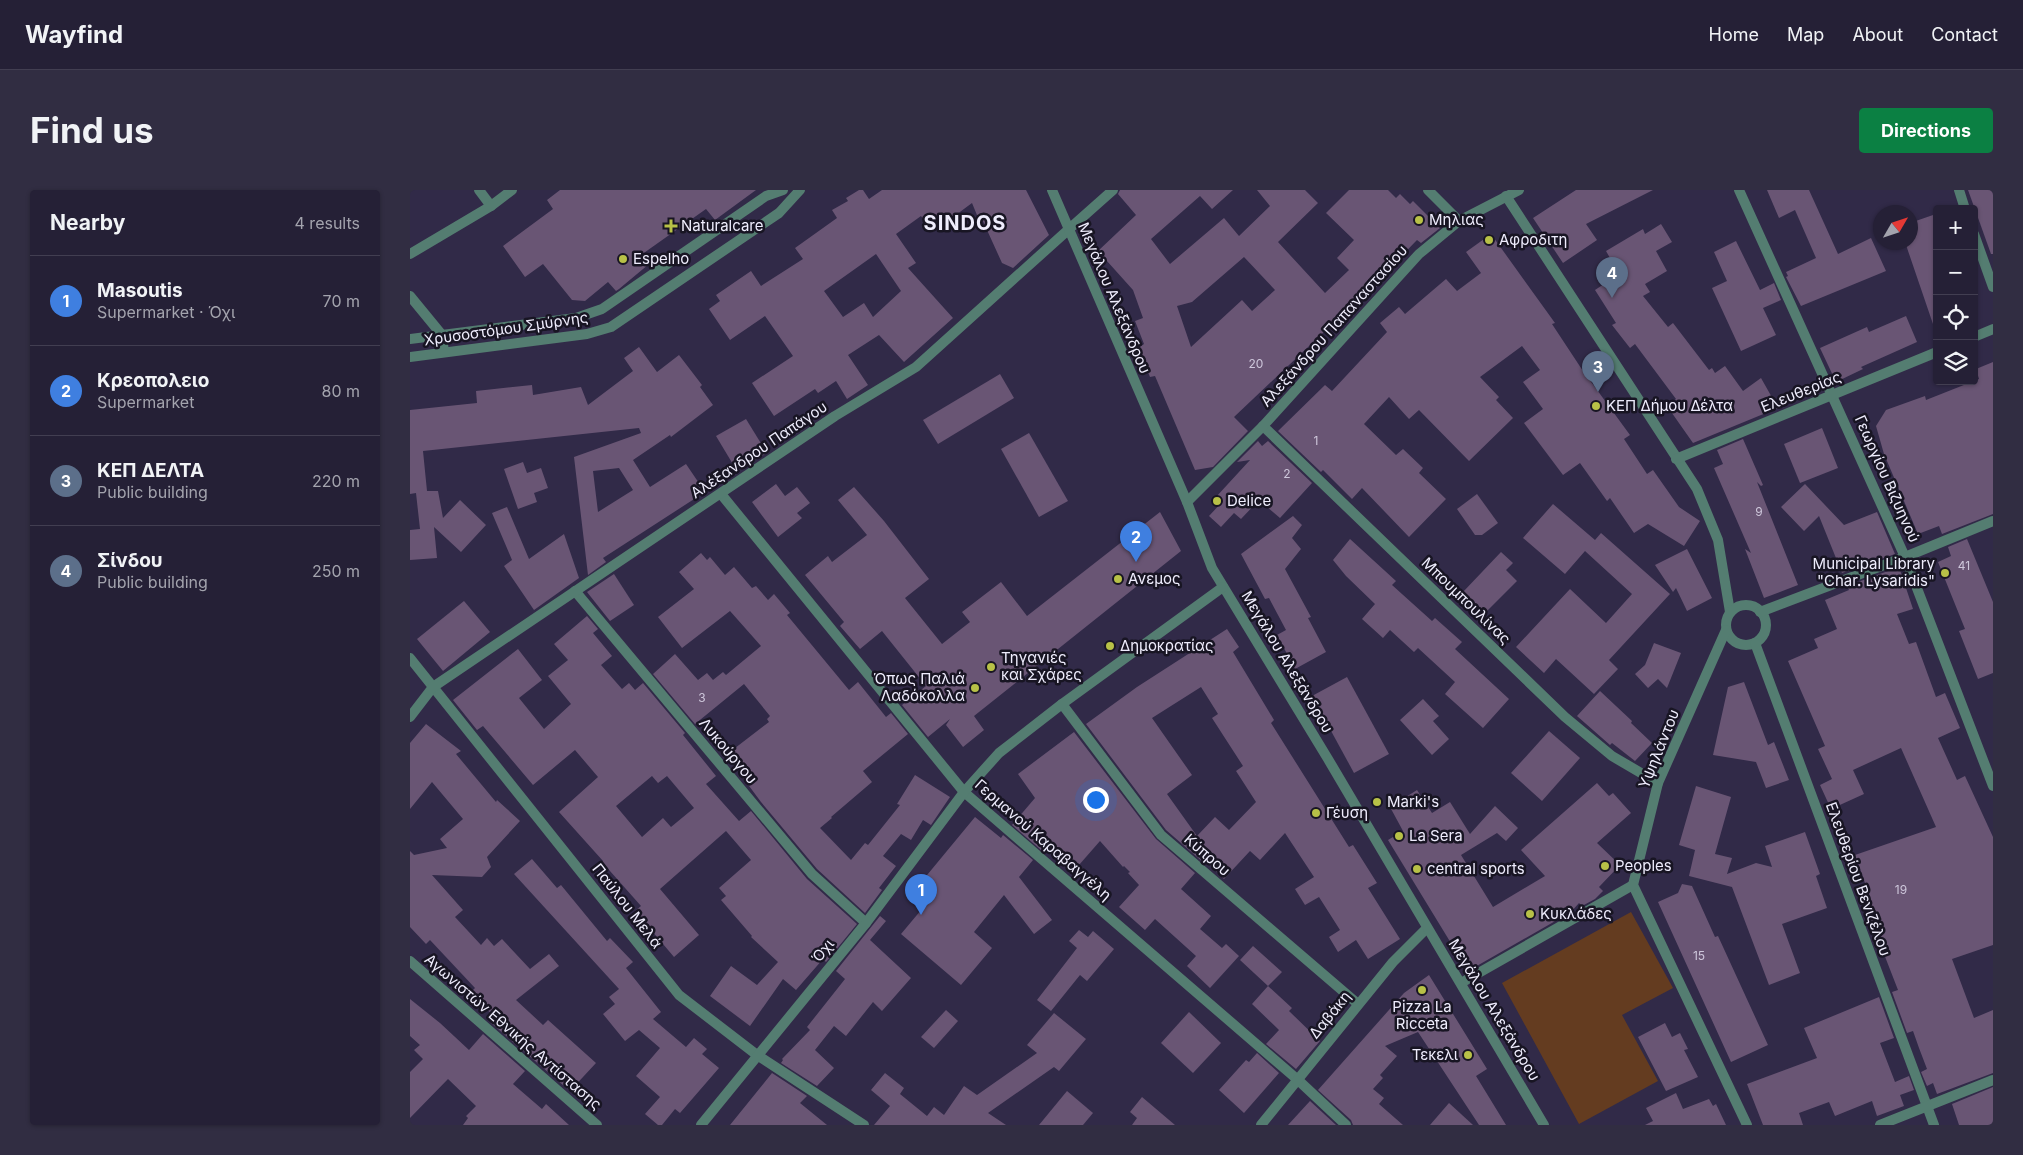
<!DOCTYPE html>
<html lang="en">
<head>
<meta charset="utf-8">
<style>
	:root { --surface:#252036; --page:#312d42; --text:#f1f3f6; --muted:#a3a3ad; --line:#423e51; --accent:#0b8043 }
	body { margin:0; font-family:Inter,sans-serif; background:var(--page); color:var(--text) }
	.controls { position:absolute; right:15px; top:15px; display:grid; overflow:hidden; border-radius:5px; box-shadow:0 1px 4px #0004 }
	.controls button { width:45px; height:45px; display:grid; place-items:center; padding:0; border:0; border-bottom:1px solid var(--line); background:var(--surface); color:var(--text); font:25px sans-serif }
	.compass { position:absolute; left:1463px; top:15px; width:45px; height:45px; border-radius:50%; background:var(--surface); box-shadow:0 1px 4px #0004; rotate:51deg }
	.you { position:absolute; left:685px; top:609px; width:18px; height:18px; margin:-12px; border:4px solid #fff; border-radius:50%; background:#1a73e8; box-shadow:0 0 0 8px #1a73e833 }
	.badge { display:grid; place-items:center; width:32px; height:32px; border-radius:50%; background:var(--accent); color:#fff; font-size:16px; font-weight:700 }
	.pin { position:absolute; translate:-50% -41px; filter:drop-shadow(0 1px 2px #0008) }
	.pin::after { content:''; position:absolute; top:26px; width:18px; height:15px; background:inherit; clip-path:polygon(0 0,100% 0,50% 100%) }
	.list { margin:0; padding:0; list-style:none }
	h2 { display:flex; justify-content:space-between; align-items:center; height:65px; margin:0; padding:0 20px; font-size:21px }
	h2 small { font-size:16px; font-weight:400; color:var(--muted) }
	.list li { display:grid; grid-template-columns:32px 1fr auto; gap:15px; align-items:center; box-sizing:border-box; height:90px; padding:0 20px; border-top:1px solid var(--line) }
	.list b { display:block; font-size:19px; white-space:nowrap }
	.list p { margin:0; font-size:16px; white-space:nowrap; color:var(--muted) }
	.list em { font-size:16px; font-style:normal; color:var(--muted) }
	.icon { flex:none; width:28px; height:28px; fill:none; stroke:currentColor; stroke-width:2; stroke-linecap:round; stroke-linejoin:round }
	.map { position:relative; flex:none; width:1583px; height:935px; overflow:hidden; border-radius:5px }
	header { display:flex; align-items:center; gap:30px; box-sizing:border-box; height:70px; padding:0 25px; background:var(--surface); border-bottom:1px solid var(--line) }
	header strong { font-size:24px }
	nav { display:flex; gap:28px; margin-inline-start:auto; font-size:18px }
	.intro { display:flex; align-items:center; justify-content:space-between; box-sizing:border-box; height:120px; padding:0 30px }
	h1 { margin:0; font-size:35px }
	.button { padding:12px 22px; border-radius:5px; background:var(--accent); color:#fff; font-size:18px; font-weight:700 }
	main { display:flex; gap:30px; padding:0 30px }
	aside { flex:1; background:var(--surface); border-radius:5px; box-shadow:0 1px 4px #0004 }
	.map>svg:first-child { display:block }
</style>
</head>
<body>
<header>
<strong>Wayfind</strong>
<nav><a>Home</a><a>Map</a><a>About</a><a>Contact</a></nav>
</header>
<div class="intro"><h1>Find us</h1><a class="button">Directions</a></div>
<main>
<aside>
<h2>Nearby<small>4 results</small></h2>
<ul class="list">
<li><span class="badge" style="background:#3f7fe0">1</span><div><b>Masoutis</b><p>Supermarket · Όχι</p></div><em>70 m</em></li>
<li><span class="badge" style="background:#3f7fe0">2</span><div><b>Κρεοπολειο</b><p>Supermarket</p></div><em>80 m</em></li>
<li><span class="badge" style="background:#5c6f8a">3</span><div><b>ΚΕΠ ΔΕΛΤΑ</b><p>Public building</p></div><em>220 m</em></li>
<li><span class="badge" style="background:#5c6f8a">4</span><div><b>Σίνδου</b><p>Public building</p></div><em>250 m</em></li>
</ul>
</aside>
<div class="map">
<svg width="1583" height="935" viewBox="0 0 1583 935">
	<rect width="100%" height="100%" fill="#312a48"/>
	<polygon fill="#643c20" points="1221,722 1263,798 1212,825 1248,891 1169,934 1092,793"/>
	<g fill="#695574" fill-rule="evenodd">
		<polygon points="150,0 346,0 305,30 296,19 231,65 239,74 209,99 206,101 198,92 175,111 162,110 133,74 115,87 93,56 143,19 137,10"/>
		<path d="M449 0H453L459 9 472 0H616L639 45 603 78 592 73 572 29 569 30 562 13 523 42 511 26 486 44 506 73 498 78 543 128 494 172 469 145 438 165 458 195 437 209 426 191 408 203 405 199 364 226 342 193 383 166 355 126 320 150 299 119 310 111 306 105 341 81 351 96 393 69 385 58 427 28 422 20 438 11 436 8ZM466 64 491 101 463 127 454 113 433 127 414 101Z"/>
		<path d="M710 0H823L802 19 790 6 741 49 760 74 814 28 829 46 860 16 847 0H895L908 13 868 52 915 103 939 80 927 68 944 50 916 23 939 0H978L986 8 990 4 1000 14 1003 11 1030 38 1011 53 1007 50 976 82 979 85 961 102 956 98 932 121 934 123 824 227 838 241 803 277 785 280 745 186 740 187 728 158 734 154 725 131 733 128 723 100 688 61 726 25 708 4ZM834 67 865 100 842 121 832 110 781 157 767 116 782 112Z"/>
		<polygon points="1166,0 1243,0 1176,34 1187,50 1153,73 1123,28"/>
		<polygon points="1357,0 1399,0 1428,64 1461,48 1476,81 1391,116 1376,87 1378,86 1376,82 1406,68 1385,20 1369,28"/>
		<polygon points="1558,0 1583,0 1583,64 1581,64"/>
		<polygon points="1523,25 1527,38 1527,137 1524,137 1495,52 1500,52 1500,33"/>
		<polygon points="1251,34 1262,52 1246,61 1257,81 1235,94 1240,102 1233,106 1258,137 1263,133 1299,180 1302,178 1305,183 1315,176 1333,201 1351,188 1368,218 1283,253 1257,216 1266,209 1225,154 1220,158 1202,135 1206,133 1185,100 1209,84 1196,61 1233,39 1235,44"/>
		<polygon points="1081,44 1145,133 1142,134 1171,178 1220,245 1214,249 1237,284 1243,280 1269,317 1290,331 1274,356 1238,334 1224,343 1200,308 1197,311 1170,273 1153,285 1114,233 1133,219 1113,192 1130,180 1112,156 1070,187 1089,207 1086,210 1103,228 1059,271 1009,220 999,229 979,207 954,234 986,265 993,259 1013,278 1009,283 1036,309 999,347 952,298 942,309 913,280 911,282 868,241 915,195 922,201 977,142 970,133 989,117 995,124 1036,89 1047,101 1071,83 1056,62"/>
		<polygon points="1326,51 1350,100 1364,93 1371,110 1353,118 1366,145 1331,161 1302,98 1317,91 1304,62"/>
		<polygon points="1496,126 1507,152 1451,177 1453,179 1426,192 1410,158 1457,137 1459,142"/>
		<path d="M229 157 247 182 269 165 292 195 290 197 303 215 261 247 260 245 223 270 240 297 276 274 295 302 193 368 196 372 178 385 164 267 231 243 229 238 13 261 17 301H28L33 328 50 310 76 335 51 362 24 337 27 368 0 370V340L10 339 6 303 0 304V220L67 213 66 201 122 195 123 205 171 197 178 215 223 181 214 168ZM209 278 223 300 188 322 183 281Z"/>
		<polygon points="1583,172 1583,324 1532,344 1529,336 1508,344 1474,264 1466,236 1476,220 1515,206 1516,210 1569,189 1566,179"/>
		<polygon points="590,184 604,208 528,254 513,230"/>
		<polygon points="336,229 357,263 327,281 306,246"/>
		<polygon points="1412,238 1428,278 1390,293 1374,254"/>
		<polygon points="619,243 658,311 629,327 591,259"/>
		<polygon points="1333,249 1353,295 1351,296 1347,292 1388,395 1354,408 1335,359 1341,363 1304,278 1313,274 1307,260"/>
		<polygon points="848,251 852,256 858,251 902,293 870,328 849,310 831,329 824,323 811,337 799,326 812,312 806,307 840,270 827,272"/>
		<polygon points="113,272 117,283 131,278 138,298 124,303 127,312 108,319 94,279"/>
		<polygon points="366,294 375,306 387,297 400,313 387,323 392,328 368,347 342,312"/>
		<polygon points="1395,294 1434,335 1467,322 1485,364 1432,383 1409,326 1394,341 1371,317"/>
		<polygon points="444,297 474,331 519,389 495,408 532,454 560,432 552,422 591,392 617,426 750,322 771,361 564,526 574,540 553,557 536,535 540,529 518,547 492,515 516,496 472,441 450,459 430,436 434,432 395,385 418,366 422,372 457,345 428,310"/>
		<polygon points="1067,304 1088,333 1072,345 1065,345 1047,319"/>
		<polygon points="1143,314 1185,350 1191,343 1260,404 1199,470 1208,479 1184,504 1146,469 1134,483 1106,457 1160,399 1196,433 1222,404 1175,361 1155,384 1113,348"/>
		<polygon points="97,317 119,369 154,344 169,388 124,420 94,376 102,370 82,323"/>
		<polygon points="883,326 892,335 882,348 891,359 875,379 901,427 898,428 916,462 885,479 867,445 876,440 859,408 855,409 831,364"/>
		<polygon points="940,349 986,391 982,395 1022,431 1025,428 1052,452 1045,459 1099,509 1073,538 1035,504 1045,492 1008,458 1004,462 980,440 973,448 952,429 965,414 936,386 923,370"/>
		<polygon points="1557,349 1583,412 1583,483 1568,489 1549,441 1555,439 1528,372 1541,366 1538,357"/>
		<polygon points="1277,359 1302,408 1277,421 1266,398 1263,402 1245,375"/>
		<polygon points="1091,362 1103,373 1096,380 1107,391 1075,423 1053,402"/>
		<polygon points="291,363 297,370 300,367 315,385 324,377 342,398 346,396 358,410 364,404 380,423 377,425 439,500 448,492 476,527 481,523 498,544 453,581 462,592 421,627 422,628 410,638 441,670 455,653 458,655 490,615 487,614 505,585 540,607 521,635 513,630 501,650 491,644 473,666 486,676 469,698 472,700 455,723 407,679 351,612 316,565 359,532 357,529 360,526 334,494 285,534 243,484 265,464 288,490 297,483 303,490 313,482 316,485 351,456 320,421 272,458 248,427 284,399 269,382"/>
		<polygon points="1489,377 1503,419 1487,424 1499,454 1506,452 1526,507 1535,503 1550,538 1528,548 1547,590 1555,586 1583,647 1583,755 1542,769 1564,828 1583,820 1583,883 1527,904 1523,893 1517,896 1511,882 1517,879 1509,858 1503,841 1497,843 1482,802 1488,800 1453,710 1460,707 1445,665 1526,637 1491,558 1443,580 1454,604 1421,619 1410,595 1422,589 1408,559 1415,556 1378,471 1408,458 1404,449 1427,439 1415,410 1439,400 1437,396"/>
		<polygon points="204,384 224,415 200,431 177,402"/>
		<polygon points="54,411 80,442 33,481 7,449"/>
		<path d="M177 426 188 439 183 443 202 466 191 475 212 499 219 493 225 500 233 493 275 543 273 545 306 586 296 594 329 631 341 621 397 689 447 734 416 772 413 769 386 800 373 789 340 836 300 806 321 776 347 795 368 772 341 747 342 746 311 710 316 706 309 698 341 670 316 641 250 699 289 745 264 767 225 721 231 716 192 672 193 671 149 622 188 587 165 560 123 595 73 536 67 540 43 510 108 459 132 490 109 508 134 539 161 514 138 486 158 470 144 454ZM242 586 248 593 257 586 284 618 261 637 253 628 232 647 206 616Z"/>
		<path d="M817 439 829 457 823 462 864 530 861 533 939 657 943 655 967 693 958 698 990 749 958 769 946 750 928 762 919 747 930 740 909 707 895 715 885 699 904 687 875 643 850 670 840 661 814 689 795 671 794 673 756 640 676 534 727 497ZM791 497 808 524 802 528 833 576 826 581 846 612 819 640 805 627 787 646 757 604 782 585 742 528Z"/>
		<polygon points="1244,453 1271,463 1257,498 1248,489 1238,498 1225,484 1235,475"/>
		<polygon points="937,487 979,564 944,583 902,506"/>
		<polygon points="1334,492 1358,555 1364,552 1379,590 1356,598 1346,572 1303,565 1318,497"/>
		<polygon points="1190,501 1222,531 1221,533 1242,553 1225,571 1202,553 1200,555 1167,526"/>
		<polygon points="1013,509 1029,526 1023,531 1039,549 1022,565 990,530"/>
		<polygon points="16,534 51,561 46,564 86,612 87,610 110,631 77,667 81,677 72,687 22,685 53,720 45,727 71,755 77,748 84,756 92,749 120,779 139,764 149,776 106,810 133,835 138,830 186,873 160,901 81,833 85,828 61,802 65,798 20,750 16,754 0,737 0,661 4,665 37,658 30,649 53,629 22,592 0,619 0,553"/>
		<polygon points="1139,541 1170,568 1132,611 1101,583"/>
		<polygon points="664,542 746,649 785,683 771,699 801,726 790,739 812,758 816,754 829,766 800,798 777,776 786,766 745,729 735,740 709,717 729,695 718,683 720,682 714,676 713,677 690,651 662,683 633,658 631,660 602,635 625,608 608,584"/>
		<polygon points="1187,593 1199,606 1203,603 1221,623 1187,653 1210,675 1189,697 1193,701 1185,709 1172,716 1169,713 1161,722 1058,781 978,650 993,641 980,617 1007,600 1022,623 1040,612 1060,644 1085,616 1108,638 1096,651 1087,643 1051,665 1083,717 1135,686 1111,660"/>
		<polygon points="1286,596 1321,607 1305,664 1322,668 1317,684 1346,673 1362,677 1355,656 1395,642 1410,684 1406,686 1417,718 1372,734 1390,783 1359,795 1322,697 1279,686 1285,660 1269,655"/>
		<polygon points="565,627 591,648 593,645 623,670 609,687 642,730 624,744 594,705 564,742 582,758 551,795 491,744 522,707 508,696"/>
		<polygon points="122,669 147,698 151,695 197,751 200,748 223,772 216,778 251,822 243,829 276,857 284,848 297,859 292,864 309,878 270,923 265,919 252,935 248,935 235,924 250,907 226,886 250,858 229,840 215,851 193,824 205,814 199,807 209,799 104,684"/>
		<polygon points="1272,694 1282,696 1305,747 1308,746 1358,855 1321,872 1248,712 1268,703"/>
		<polygon points="470,726 476,731 460,750 501,788 472,821 463,812 436,846 424,836 405,860 424,878 407,896 371,873 373,870 372,869 400,840 397,837 435,789 426,781"/>
		<polygon points="669,740 678,747 683,741 704,759 677,791 670,785 641,821 627,810 667,758 659,751"/>
		<polygon points="843,756 872,782 858,796 882,818 879,821 910,851 886,879 856,854 869,840 842,814 858,796 830,770"/>
		<polygon points="1019,785 1077,879 1066,886 1096,935 1069,935 1008,842 975,856 987,866 970,885 973,888 963,899 974,908 969,914 993,935 943,935 941,930 908,900 994,803"/>
		<polygon points="1469,807 1484,848 1470,853 1485,892 1499,886 1504,900 1490,905 1494,916 1467,926 1462,911 1425,926 1419,912 1389,923 1393,935 1353,935 1337,894 1407,868 1394,838"/>
		<polygon points="0,809 30,833 59,860 73,844 115,881 103,894 132,919 136,914 159,935 53,935 58,928 56,926 66,916 38,889 0,928 0,882 13,869 4,860 10,855 0,846"/>
		<polygon points="536,820 548,831 524,858 511,847"/>
		<polygon points="779,822 811,853 783,883 751,853"/>
		<polygon points="644,823 676,849 649,881 644,877 578,923 596,935 464,935 480,916 461,900 475,883 494,898 490,904 517,926 524,917 534,925 554,896 567,905 627,863 617,855"/>
		<polygon points="1255,833 1262,847 1270,843 1278,859 1274,860 1288,887 1256,901 1228,847"/>
		<polygon points="847,863 869,883 834,923 809,900 836,870 839,872"/>
		<polygon points="362,883 397,906 390,913 417,935 320,935"/>
		<polygon points="1583,897 1583,935 1549,935 1542,914"/>
		<polygon points="657,901 683,923 673,935 629,935"/>
		<polygon points="1266,903 1273,919 1299,909 1303,916 1306,914 1316,935 1235,935 1243,931 1236,918"/>
		<polygon points="732,907 765,935 722,935 727,928 720,922"/>
		<polygon points="900,911 926,935 878,935"/>
		<polygon points="1039,913 1063,935 1020,935"/>
	</g>
	<g fill="none" stroke-linecap="round" stroke-linejoin="round">
		<g stroke="#547d71" stroke-width="10">
			<polyline points="1018,0 1049,31"/>
			<polyline points="658,40 703,0"/>
		</g>
		<g stroke="#547d71" stroke-width="10">
			<polyline points="69,0 81,16"/>
			<polyline points="1329,0 1495,367 1583,596"/>
			<polyline points="1549,0 1555,19"/>
			<polyline points="1096,6 1287,299 1308,350 1320,422"/>
			<polyline points="1564,44 1583,97"/>
			<polyline points="0,64 81,16 102,0"/>
			<polyline points="0,106 32,145 34,162"/>
			<polyline points="1564,147 1583,139"/>
			<polyline points="853,236 1155,527 1202,566 1248,593"/>
			<polyline points="1266,269 1527,162"/>
			<polyline points="311,304 554,602 888,890 936,935"/>
			<polyline points="777,312 853,236 1009,64 1049,31 1109,0"/>
			<polyline points="165,401 402,684 456,733"/>
			<circle cx="1336" cy="435" r="20"/>
			<polyline points="1350,422 1495,367 1583,331"/>
			<polyline points="1316,440 1248,593 1223,695 1337,935"/>
			<polyline points="1345,453 1524,935"/>
			<polyline points="0,468 269,805 347,865 454,935"/>
			<polyline points="652,514 751,645 948,814"/>
			<polyline points="0,527 23,497 425,226 506,177 658,40"/>
			<polyline points="0,771 187,935"/>
			<polyline points="1051,793 1223,695"/>
			<polyline points="851,935 983,772 1017,738"/>
			<polyline points="1470,935 1583,890"/>
		</g>
		<g stroke="#547d71" stroke-width="10">
			<polyline points="642,0 777,312 802,378 918,569 1134,935"/>
			<polyline points="0,149 166,128 192,119 356,6 373,0"/>
			<polyline points="0,167 177,144 201,137 369,23 390,0"/>
			<polyline points="291,935 456,733 554,602 589,563 652,514 813,397"/>
		</g>
	</g>
	<g fill="#b8c147" stroke="#181523" stroke-width="2">
		<circle cx="1009" cy="30" r="5"/>
		<path d="M258.5 28.5h5v5h5v5h-5v5h-5v-5h-5v-5h5z"/>
		<circle cx="1079" cy="50" r="5"/>
		<circle cx="213" cy="69" r="5"/>
		<circle cx="1186" cy="216" r="5"/>
		<circle cx="807" cy="311" r="5"/>
		<circle cx="1535" cy="383" r="5"/>
		<circle cx="708" cy="389" r="5"/>
		<circle cx="700" cy="456" r="5"/>
		<circle cx="581" cy="477" r="5"/>
		<circle cx="565" cy="498" r="5"/>
		<circle cx="967" cy="612" r="5"/>
		<circle cx="906" cy="623" r="5"/>
		<circle cx="989" cy="646" r="5"/>
		<circle cx="1195" cy="676" r="5"/>
		<circle cx="1007" cy="679" r="5"/>
		<circle cx="1120" cy="724" r="5"/>
		<circle cx="1012" cy="800" r="5"/>
		<circle cx="1058" cy="865" r="5"/>
	</g>
	<g text-anchor="middle" stroke-width="5" stroke-linejoin="round" paint-order="stroke">
		<g font-size="12" fill="#cec7db">
			<text x="846" y="178">20</text>
			<text x="906" y="255">1</text>
			<text x="877" y="288">2</text>
			<text x="1349" y="326">9</text>
			<text x="1554" y="380">41</text>
			<text x="292" y="512">3</text>
			<text x="1491" y="704">19</text>
			<text x="1289" y="770">15</text>
		</g>
		<g font-size="15" fill="#efedfd" stroke="#181523" text-anchor="start">
			<text x="1019" y="35">Μηλιας</text>
			<text x="271" y="41">Naturalcare</text>
			<text x="1089" y="55">Αφροδιτη</text>
			<text x="223" y="74">Espelho</text>
			<text x="1196" y="221">ΚΕΠ Δήμου Δέλτα</text>
			<text x="817" y="316">Delice</text>
			<text x="1525" y="379" text-anchor="end">Municipal Library<tspan x="1525" dy="17">"Char. Lysaridis"</tspan></text>
			<text x="718" y="394">Ανεμος</text>
			<text x="710" y="461">Δημοκρατίας</text>
			<text x="591" y="473">Τηγανιές<tspan x="591" dy="17">και Σχάρες</tspan></text>
			<text x="555" y="494" text-anchor="end">Όπως Παλιά<tspan x="555" dy="17">Λαδόκολλα</tspan></text>
			<text x="977" y="617">Marki's</text>
			<text x="916" y="628">Γέυση</text>
			<text x="999" y="651">La Sera</text>
			<text x="1205" y="681">Peoples</text>
			<text x="1017" y="684">central sports</text>
			<text x="1130" y="729">Κυκλάδες</text>
			<text x="1012" y="822" text-anchor="middle">Pizza La<tspan x="1012" dy="17">Ricceta</tspan></text>
			<text x="1048" y="870" text-anchor="end">Τεκελι</text>
		</g>
		<g font-size="15" fill="#efedfd" stroke="#181523">
			<text transform="translate(704 108) rotate(67)" y="5">Μεγάλου Αλεξάνδρου</text>
			<text transform="translate(924 136) rotate(-48)" y="5">Αλεξάνδρου Παπαναστασίου</text>
			<text transform="translate(96 139) rotate(-8)" y="5">Χρυσοστόμου Σμύρνης</text>
			<text transform="translate(1391 202) rotate(-22)" y="5">Ελευθερίας</text>
			<text transform="translate(349 260) rotate(-34)" y="5">Αλέξανδρου Παπάγου</text>
			<text transform="translate(1477 289) rotate(66)" y="5">Γεωργίου Βιζυηνού</text>
			<text transform="translate(1056 411) rotate(44)" y="5">Μπουμπουλίνας</text>
			<text transform="translate(877 472) rotate(59)" y="5">Μεγάλου Αλεξάνδρου</text>
			<text transform="translate(1249 559) rotate(-68)" y="5">Υψηλάντου</text>
			<text transform="translate(318 561) rotate(50)" y="5">Λυκούργου</text>
			<text transform="translate(633 650) rotate(41)" y="5">Γερμανού Καραβαγγέλη</text>
			<text transform="translate(797 665) rotate(41)" y="5">Κύπρου</text>
			<text transform="translate(1448 689) rotate(70)" y="5">Ελευθερίου Βενιζέλου</text>
			<text transform="translate(217 716) rotate(52)" y="5">Παύλου Μελά</text>
			<text transform="translate(413 761) rotate(-51)" y="5">Όχι</text>
			<text transform="translate(1084 820) rotate(59)" y="5">Μεγάλου Αλεξάνδρου</text>
			<text transform="translate(920 825) rotate(-51)" y="5">Δαβάκη</text>
			<text transform="translate(103 842) rotate(41)" y="5">Αγωνιστών Εθνικής Αντίστασης</text>
		</g>
		<g font-size="20" font-weight="bold" letter-spacing="1" fill="#efedfd" stroke="#181523">
			<text x="555" y="40">SINDOS</text>
		</g>
	</g>
</svg>
<div class="controls">
<button>+</button>
<button>−</button>
<button><svg class="icon" aria-label="locate" viewBox="0 0 24 24"><circle cx="12" cy="12" r="6"/><path d="M12 2v4M12 18v4M2 12h4M18 12h4"/></svg></button>
<button><svg class="icon" aria-label="layers" viewBox="0 0 24 24"><path d="M12 4l9 5-9 5-9-5zM3 14l9 5 9-5"/></svg></button>
</div>
<svg class="compass" viewBox="-18 -18 36 36"><path d="M0-13l5 13h-10z" fill="#e53935"/><path d="M0 13l5-13h-10z" fill="#a3a3ad"/></svg>
<div class="you"></div>
<div class="pin badge" style="left:511px;top:725px;background:#3f7fe0">1</div>
<div class="pin badge" style="left:726px;top:372px;background:#3f7fe0">2</div>
<div class="pin badge" style="left:1188px;top:202px;background:#5c6f8a">3</div>
<div class="pin badge" style="left:1202px;top:108px;background:#5c6f8a">4</div>
</div>
</main>
</body>
</html>
